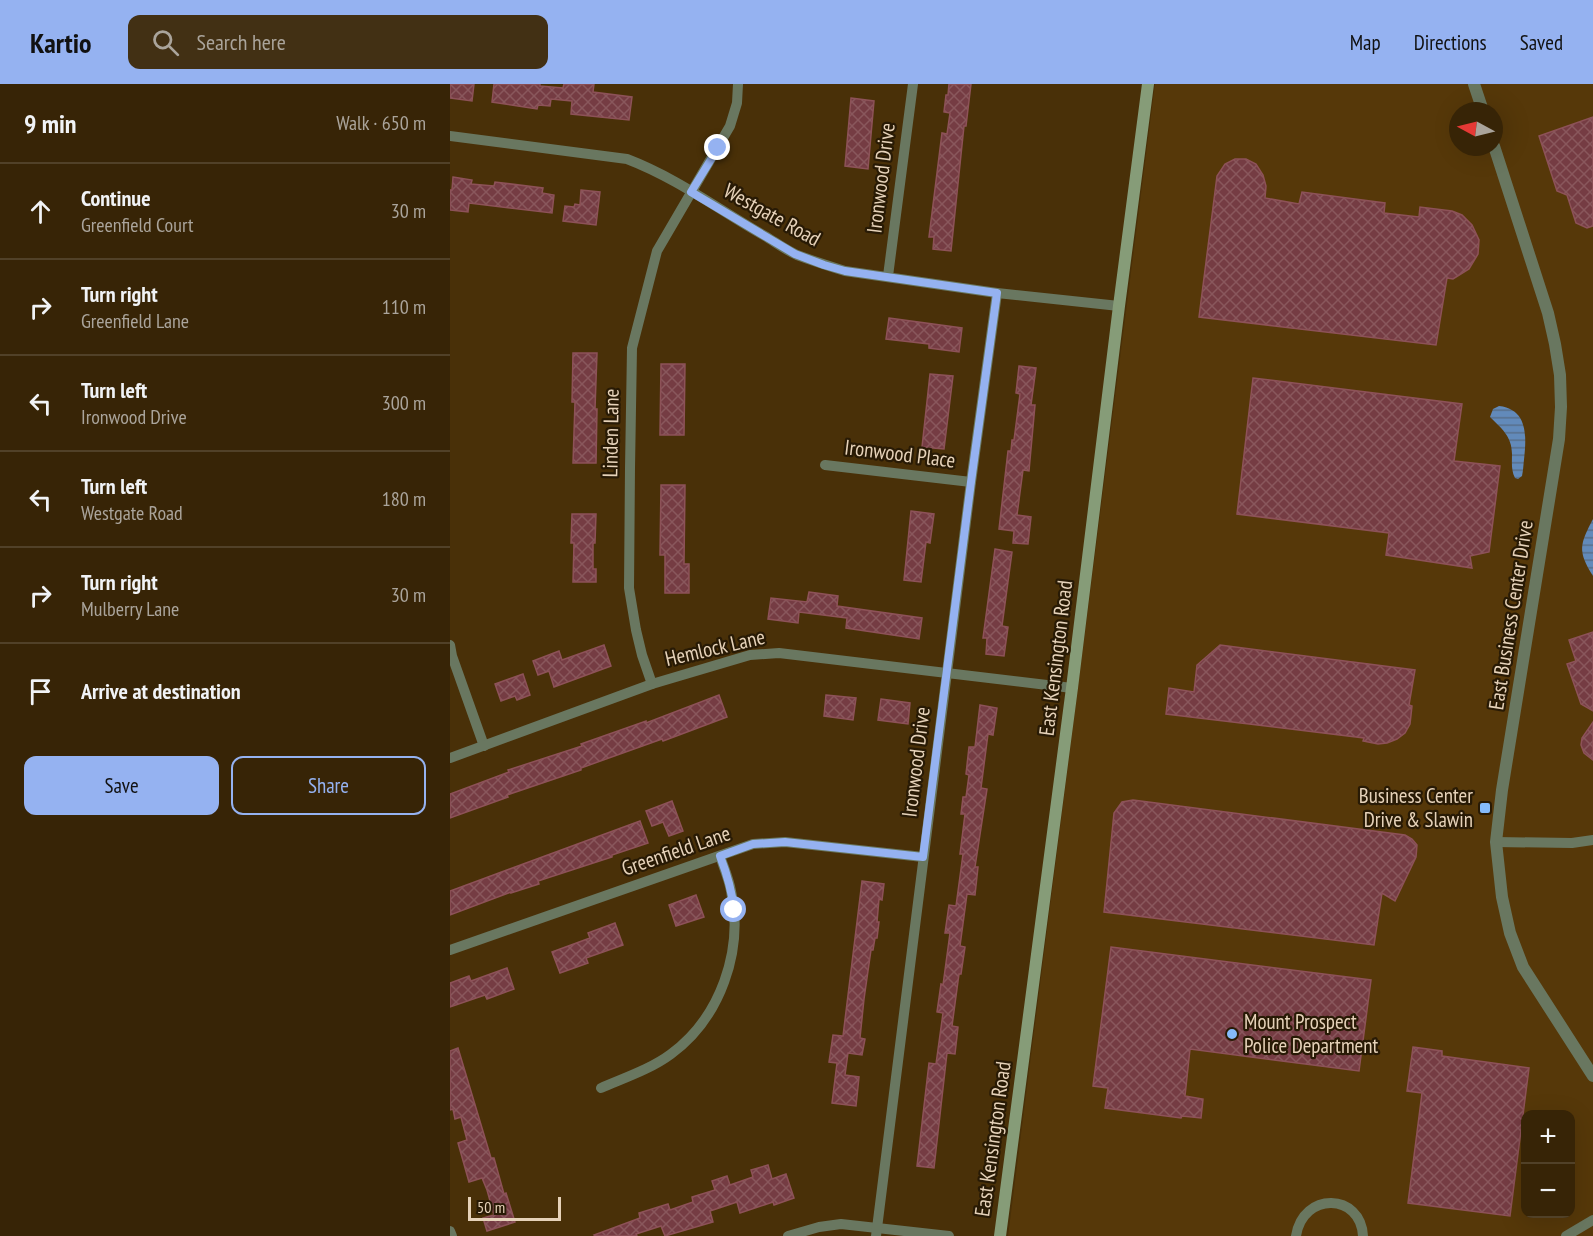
<!DOCTYPE html>
<html lang="en">
<head>
<meta charset="utf-8">
<style>
	:root { --surface:#372406; --page:#423014; --text:#f1f3f6; --muted:#aaa49b; --line:#514128; --accent:#95b2f1 }
	body { margin:0; font-family:"PT Sans Narrow",sans-serif; background:var(--page); color:var(--text) }
	.controls { position:absolute; right:18px; bottom:18px; display:grid; overflow:hidden; border-radius:12px; box-shadow:0 6px 24px #0002 }
	.controls button { width:54px; height:54px; display:grid; place-items:center; padding:0; border:0; border-bottom:2px solid var(--line); background:var(--surface); color:var(--text); font:30px sans-serif }
	.compass { position:absolute; left:999px; top:18px; width:54px; height:54px; border-radius:50%; background:var(--surface); box-shadow:0 6px 24px #0002; rotate:277deg }
	.scale { position:absolute; left:18px; bottom:15px; width:93px; box-sizing:border-box; padding-left:6px; border:3px solid #e6d2b9; border-top:0; font-size:16px; line-height:21px; white-space:nowrap; color:#e6d2b9; -webkit-text-stroke:4px #281a05; paint-order:stroke }
	.stop { position:absolute; width:18px; height:18px; margin:-14px; border:4px solid #95b2f1; border-radius:50%; background:#fff }
	.stop.end { background:#95b2f1; border-color:#fff; box-shadow:0 2px 6px #0008 }
	.list { margin:0; padding:0; list-style:none }
	h2 { display:flex; justify-content:space-between; align-items:center; height:78px; margin:0; padding:0 24px; font-size:26px }
	h2 small { font-size:20px; font-weight:400; color:var(--muted) }
	.list li { display:grid; grid-template-columns:39px 1fr auto; gap:18px; align-items:center; box-sizing:border-box; height:96px; padding:0 24px; border-top:2px solid var(--line) }
	.list b { display:block; font-size:22px; white-space:nowrap }
	.list p { margin:0; font-size:20px; white-space:nowrap; color:var(--muted) }
	.list em { font-size:20px; font-style:normal; color:var(--muted) }
	.actions { display:flex; gap:12px; padding:18px 24px }
	.actions a { flex:1; padding:14px 0; border:2px solid var(--accent); border-radius:12px; text-align:center; font-size:21px; color:var(--accent) }
	.actions .main { background:var(--accent); color:#111 }
	.icon { flex:none; width:33px; height:33px; fill:none; stroke:currentColor; stroke-width:2; stroke-linecap:round; stroke-linejoin:round }
	.map { position:relative; flex:none; width:1143px; height:1152px; overflow:hidden }
	header { display:flex; align-items:center; gap:36px; box-sizing:border-box; height:84px; padding:0 30px; background:var(--accent); color:#111 }
	header strong { font-size:28px }
	nav { display:flex; gap:33px; margin-inline-start:auto; font-size:21px }
	.search { width:420px; height:54px; background:var(--page); display:flex; align-items:center; gap:15px; box-sizing:border-box; padding:0 21px; border-radius:12px; color:var(--muted); font-size:22px }
	main { display:flex }
	aside { flex:1; background:var(--surface) }
	.map>svg:first-child { display:block }
</style>
</head>
<body>
<header>
<strong>Kartio</strong>
<div class="search"><svg class="icon" aria-label="search" viewBox="0 0 24 24"><circle cx="10" cy="10" r="6"/><path d="M15 15l6 6"/></svg>Search here</div>
<nav><a>Map</a><a>Directions</a><a>Saved</a></nav>
</header>
<main>
<aside>
<h2>9 min<small>Walk · 650 m</small></h2>
<ul class="list">
<li><svg class="icon" aria-label="ahead" viewBox="0 0 24 24"><path d="M12 20V5M6 11l6-6 6 6"/></svg><div><b>Continue</b><p>Greenfield Court</p></div><em>30 m</em></li>
<li><svg class="icon" aria-label="right" viewBox="0 0 24 24"><path d="M7 20v-9h11M14 6l5 5-5 5"/></svg><div><b>Turn right</b><p>Greenfield Lane</p></div><em>110 m</em></li>
<li><svg class="icon" aria-label="left" viewBox="0 0 24 24"><path d="M17 20v-9H6M10 6l-5 5 5 5"/></svg><div><b>Turn left</b><p>Ironwood Drive</p></div><em>300 m</em></li>
<li><svg class="icon" aria-label="left" viewBox="0 0 24 24"><path d="M17 20v-9H6M10 6l-5 5 5 5"/></svg><div><b>Turn left</b><p>Westgate Road</p></div><em>180 m</em></li>
<li><svg class="icon" aria-label="right" viewBox="0 0 24 24"><path d="M7 20v-9h11M14 6l5 5-5 5"/></svg><div><b>Turn right</b><p>Mulberry Lane</p></div><em>30 m</em></li>
<li><svg class="icon" aria-label="arrive" viewBox="0 0 24 24"><path d="M6 21V4h12l-3 4 3 4H6"/></svg><div><b>Arrive at destination</b></div></li>
</ul>
<div class="actions"><a class="main">Save</a><a>Share</a></div>
</aside>
<div class="map">
<svg width="1143" height="1152" viewBox="0 0 1143 1152">
	<defs>
		<pattern id="water-rules" width="6" height="5" patternUnits="userSpaceOnUse" patternTransform="scale(1.5)"><rect width="6" height="5" fill="#628aba"/><path d="M0 2.5h6" fill="none" stroke="#58708c"/></pattern>
		<pattern id="building-cross-hatch" width="8" height="8" patternUnits="userSpaceOnUse" patternTransform="scale(1.5)"><rect width="8" height="8" fill="#753c43"/><path d="M0 0l8 8M0 8l8-8" fill="none" stroke="#89575c"/></pattern>
	</defs>
	<rect width="100%" height="100%" fill="#493008"/>
	<path fill="#563809" fill-rule="evenodd" d="M705 0H1143V1152H558ZM1008 27H1044V63H1008ZM1076 1030H1120V1130H1076Z"/>
	<g fill="url(#water-rules)">
		<path d="M1049 322C1083 326 1075 362 1073 386L1072 392 1068 395 1065 394C1061 386 1062 379 1062 370 1062 352 1051 344 1040 333L1043 325Z"/>
		<path d="M1143 435V492C1127 467 1130 460 1143 435Z"/>
	</g>
	<g fill="url(#building-cross-hatch)" stroke="#8d5258" stroke-width="1.5">
		<polygon points="0,0 24,0 22,17 0,14"/>
		<polygon points="44,0 90,0 90,2 113,4 114,0 144,0 143,8 182,13 179,36 121,30 122,17 101,15 100,22 88,21 87,25 42,18"/>
		<polygon points="499,0 521,0 516,42 514,42 501,167 483,165 484,153 479,153 492,49 497,50 500,29 494,28 496,11 498,11"/>
		<polygon points="401,14 424,17 418,85 395,82"/>
		<polygon points="1143,33 1143,142 1137,144 1126,139 1117,111 1107,107 1089,52"/>
		<polygon points="785,75 796,75 806,80 813,91 816,102 815,114 849,120 852,108 935,119 934,129 969,133 970,123 1002,127 1012,131 1022,141 1029,156 1028,170 1019,185 1003,195 997,194 986,261 749,233 767,92 775,80"/>
		<polygon points="3,93 22,96 21,100 44,102 45,98 93,104 92,109 104,111 102,129 19,119 18,128 0,126 0,106 2,106"/>
		<polygon points="131,106 150,108 146,141 113,137 115,122 124,123 125,120 130,121"/>
		<polygon points="439,234 512,244 509,268 479,264 479,260 436,255"/>
		<polygon points="123,269 147,269 145,325 147,325 146,379 123,379 125,318 122,318"/>
		<polygon points="211,280 235,280 234,351 210,351"/>
		<polygon points="569,282 586,284 581,321 585,321 579,387 573,386 567,431 581,433 578,460 563,459 564,447 549,445 558,367 561,367 562,356 564,356 570,310 566,309"/>
		<polygon points="480,290 503,292 494,365 472,363"/>
		<polygon points="803,294 1012,320 1004,377 1050,382 1039,468 1020,472 1022,484 936,471 939,449 787,430"/>
		<polygon points="211,401 235,401 234,480 239,480 239,509 215,509 215,471 210,471"/>
		<polygon points="461,427 484,430 480,459 476,458 471,498 454,496"/>
		<polygon points="122,430 146,430 145,459 143,459 143,485 146,485 146,498 123,498 124,459 121,459"/>
		<polygon points="545,465 562,468 552,542 558,543 554,572 536,570 537,554 533,554"/>
		<polygon points="359,508 388,512 387,522 472,534 469,555 396,544 397,534 349,528 348,539 318,535 321,514 357,518"/>
		<polygon points="1143,548 1143,627 1131,620 1117,580 1126,577 1119,556"/>
		<polygon points="154,561 161,582 104,603 99,587 88,591 83,577 109,567 112,576"/>
		<polygon points="770,561 965,586 959,621 962,622 960,640 955,649 947,655 937,659 928,660 913,657 914,654 716,630 719,604 744,608 747,581"/>
		<polygon points="73,590 80,611 67,616 65,612 51,617 45,600"/>
		<polygon points="269,611 277,633 213,657 212,655 131,684 131,686 57,711 58,713 0,734 0,710 59,688 58,686 132,662 131,660 196,637 196,639"/>
		<polygon points="376,611 406,614 403,636 374,632"/>
		<polygon points="431,615 460,619 458,640 428,636"/>
		<polygon points="530,621 547,624 543,651 538,650 531,704 537,705 525,783 528,783 525,811 517,810 510,862 515,863 511,890 509,890 502,942 508,943 505,970 497,969 484,1084 467,1082 479,979 486,980 493,929 487,928 491,900 493,901 500,849 495,849 499,821 506,822 513,770 510,770 515,730 511,730 513,713 516,713 519,691 516,690 519,663 525,663"/>
		<polygon points="1143,638 1143,676 1134,669 1131,661 1132,654"/>
		<polygon points="683,716 955,751 962,755 967,761 966,773 945,817 932,809 924,861 654,828 664,729 672,718"/>
		<polygon points="222,717 233,747 219,752 213,738 202,742 196,727"/>
		<polygon points="190,737 198,759 162,771 162,773 88,797 89,800 61,809 61,808 0,831 0,807"/>
		<polygon points="412,797 434,800 432,816 429,815 427,838 429,838 427,854 425,854 423,866 421,866 414,915 410,954 415,955 412,971 398,969 395,991 409,993 406,1022 382,1019 387,979 379,978 383,951 393,952"/>
		<polygon points="246,811 254,833 226,842 219,821"/>
		<polygon points="165,839 173,861 136,874 138,879 110,889 102,868 140,854 138,849"/>
		<polygon points="661,863 921,896 909,987 740,965 735,1012 753,1015 751,1034 732,1032 731,1034 655,1024 658,1004 643,1002"/>
		<polygon points="57,884 64,905 37,915 35,911 0,923 0,899 19,892 21,897"/>
		<polygon points="963,963 992,967 992,972 1079,984 1060,1132 958,1119 972,1009 957,1007"/>
		<polygon points="8,964 41,1074 44,1074 54,1110 56,1109 65,1138 37,1147 33,1134 44,1131 37,1106 32,1094 19,1098 8,1059 17,1056 11,1033 5,1035 3,1025 0,1026 0,967"/>
		<polygon points="318,1081 322,1095 336,1090 344,1114 324,1121 323,1118 290,1129 287,1118 260,1127 263,1138 215,1152 211,1142 186,1150 187,1152 145,1152 144,1151 190,1134 189,1129 218,1120 220,1126 243,1118 242,1113 265,1106 262,1097 277,1092 280,1101 303,1093 301,1086"/>
	</g>
	<g fill="none" stroke-linecap="round" stroke-linejoin="round">
		<g stroke="#697760" stroke-width="10">
			<path d="M0 52 177 75C227 94 269 126 315 152 325 158 336 166 347 171 363 177 379 182 395 187L547 209 669 222"/>
			<polyline points="438,192 463,0"/>
			<polyline points="375,381 521,398"/>
			<polyline points="0,561 2,572 34,662"/>
			<polyline points="202,600 192,571 186,546 179,504 180,384 182,264 207,167 280,42 287,19 288,0"/>
			<polyline points="0,674 202,600 300,571 329,569 622,604"/>
			<polyline points="1046,758 1122,759 1143,756"/>
			<polyline points="0,866 303,760 335,758 473,773"/>
			<path d="M151 1004C174 994 201 985 221 970 270 934 294 867 281 807 279 795 274 784 270 772"/>
			<polyline points="0,1147 2,1152"/>
			<polyline points="338,1152 369,1143 391,1140 499,1152"/>
			<polyline points="426,1152 521,398 547,209"/>
			<path d="M846 1152C853 1107 911 1109 913 1152"/>
			<polyline points="1116,1152 1143,1136"/>
		</g>
		<g stroke="#697760" stroke-width="12">
			<polyline points="1024,0 1033,27"/>
			<polyline points="1044,62 1098,229 1105,260 1110,291 1111,323 1109,355 1052,706 1046,758 1052,813 1060,849 1073,883 1143,992"/>
		</g>
		<polyline stroke="#869c78" stroke-width="12" points="550,1152 622,604 669,222 698,0"/>
	</g>
	<g fill="none" stroke-linecap="round" stroke-linejoin="round">
		<path stroke="#95b2f1" stroke-width="8" d="M268 64 241 108 345 170 374 181 395 187 547 209 521 398 473 773 335 758 303 760 270 772C277 790 282 807 284 826"/>
	</g>
	<g fill="#85bbfb" stroke="#281a05" stroke-width="2">
		<rect x="1029" y="718" width="12" height="12" rx="3"/>
		<circle cx="782" cy="950" r="6"/>
	</g>
	<g text-anchor="middle" stroke-width="4.5" stroke-linejoin="round" paint-order="stroke">
		<g font-size="21" fill="#e6d2b9" stroke="#281a05">
			<text transform="translate(431 94) rotate(-83)" y="7">Ironwood Drive</text>
			<text transform="translate(322 131) rotate(29)" y="7">Westgate Road</text>
			<text transform="translate(161 349) rotate(-89)" y="7">Linden Lane</text>
			<text transform="translate(450 370) rotate(7)" y="7">Ironwood Place</text>
			<text transform="translate(1061 531) rotate(-81)" y="7">East Business Center Drive</text>
			<text transform="translate(265 564) rotate(-13)" y="7">Hemlock Lane</text>
			<text transform="translate(606 574) rotate(-83)" y="7">East Kensington Road</text>
			<text transform="translate(466 678) rotate(-83)" y="7">Ironwood Drive</text>
			<text transform="translate(226 767) rotate(-19)" y="7">Greenfield Lane</text>
			<text transform="translate(543 1055) rotate(-82)" y="7">East Kensington Road</text>
		</g>
		<g font-size="21" fill="#e6d2b9" stroke="#281a05" text-anchor="end">
			<text x="1023" y="719">Business Center<tspan x="1023" dy="24">Drive &amp; Slawin</tspan></text>
			<text x="794" y="945" text-anchor="start">Mount Prospect<tspan x="794" dy="24">Police Department</tspan></text>
		</g>
	</g>
</svg>
<div class="controls">
<button>+</button>
<button>−</button>
</div>
<svg class="compass" viewBox="-18 -18 36 36"><path d="M0-13l5 13h-10z" fill="#e53935"/><path d="M0 13l5-13h-10z" fill="#aaa49b"/></svg>
<div class="scale">50 m</div>
<div class="stop" style="left:284px;top:826px"></div>
<div class="stop end" style="left:268px;top:64px"></div>
</div>
</main>
</body>
</html>
